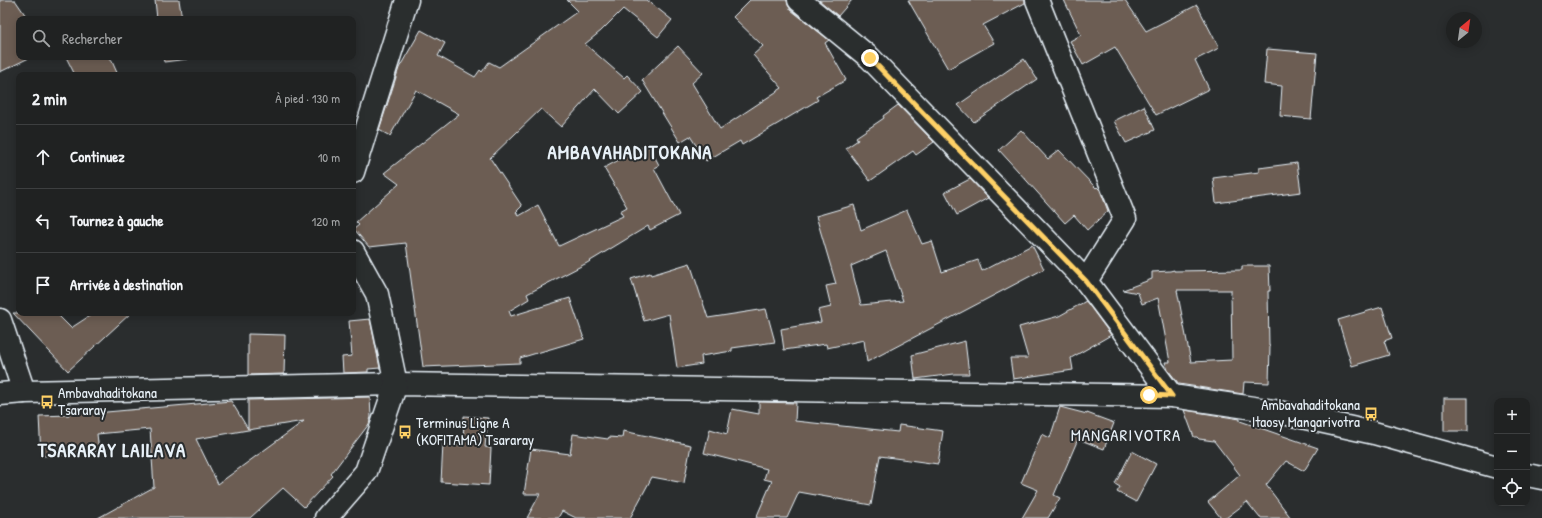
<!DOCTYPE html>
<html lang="fr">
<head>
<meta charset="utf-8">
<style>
	:root { --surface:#202222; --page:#282a2a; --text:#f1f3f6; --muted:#a2a4a5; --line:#3d3f40 }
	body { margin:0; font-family:"Patrick Hand",sans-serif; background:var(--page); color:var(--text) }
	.controls { position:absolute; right:12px; bottom:12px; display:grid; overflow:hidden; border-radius:8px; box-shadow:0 2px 10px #0003 }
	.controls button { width:36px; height:36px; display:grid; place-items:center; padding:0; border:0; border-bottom:1px solid var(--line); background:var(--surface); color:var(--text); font:20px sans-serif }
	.compass { position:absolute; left:1446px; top:12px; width:36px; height:36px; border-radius:50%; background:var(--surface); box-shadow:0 2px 10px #0003; rotate:29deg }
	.stop { position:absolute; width:12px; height:12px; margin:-9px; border:3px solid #ffd166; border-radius:50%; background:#fff }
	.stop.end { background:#ffd166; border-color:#fff; box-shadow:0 1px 4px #0008 }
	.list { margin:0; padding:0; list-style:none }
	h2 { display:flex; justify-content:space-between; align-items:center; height:52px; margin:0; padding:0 16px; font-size:17px }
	h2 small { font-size:13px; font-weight:400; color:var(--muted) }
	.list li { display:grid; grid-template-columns:26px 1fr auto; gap:12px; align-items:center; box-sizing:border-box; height:64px; padding:0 16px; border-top:1px solid var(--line) }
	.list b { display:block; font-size:15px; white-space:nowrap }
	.list em { font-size:13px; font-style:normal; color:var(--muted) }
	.icon { flex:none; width:22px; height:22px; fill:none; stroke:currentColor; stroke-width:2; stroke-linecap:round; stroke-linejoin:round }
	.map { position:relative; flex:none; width:1542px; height:518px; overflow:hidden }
	.search { position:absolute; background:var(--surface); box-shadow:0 2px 10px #0003; left:16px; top:16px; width:340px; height:44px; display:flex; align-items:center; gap:10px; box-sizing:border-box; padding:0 14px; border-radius:8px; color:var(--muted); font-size:15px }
	.panel { position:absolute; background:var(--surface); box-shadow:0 2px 10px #0003; left:16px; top:72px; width:340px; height:244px; border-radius:8px }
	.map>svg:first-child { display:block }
</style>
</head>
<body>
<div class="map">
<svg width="1542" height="518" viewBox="0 0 1542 518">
	<rect width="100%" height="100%" fill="#2a2d2e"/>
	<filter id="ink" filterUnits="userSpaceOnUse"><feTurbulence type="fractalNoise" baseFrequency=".025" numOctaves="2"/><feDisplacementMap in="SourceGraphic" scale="8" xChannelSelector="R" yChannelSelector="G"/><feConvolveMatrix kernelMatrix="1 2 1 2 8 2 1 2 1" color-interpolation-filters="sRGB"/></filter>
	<g filter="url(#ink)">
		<g fill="#6c5d52" stroke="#e8f1f8" fill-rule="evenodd">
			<polygon points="0,0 15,0 28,19 19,19 19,57 31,57 0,72"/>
			<polygon points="155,0 179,0 182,19 157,19"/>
			<polygon points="567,0 647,0 672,20 658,37 623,9 601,31 585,44 624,78 627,75 643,92 619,114 595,89 561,127 541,109 490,158 522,206 516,212 519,216 538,205 559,246 623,216 620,211 627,207 604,168 648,144 659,165 654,168 679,215 650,230 648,226 587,263 527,294 529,299 509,311 511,316 570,298 584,339 520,358 520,363 423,367 406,243 369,247 354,229 359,225 356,222 399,184 384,173 459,114 416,90 390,136 379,130 399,68 421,30 445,43 438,56 475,77 480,70 482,72 489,62 499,67 578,11"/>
			<polygon points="750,0 787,0 788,5 791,10 829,40 825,43 846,80 816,97 818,100 742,145 740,141 706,161 690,136 680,142 642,80 678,46 703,73 692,83 720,129 782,88 753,55 763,46 733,17"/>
			<polygon points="819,0 852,0 838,16"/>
			<polygon points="908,0 1025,0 1025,3 983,25 994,43 948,69"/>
			<polygon points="1064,0 1125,0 1146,31 1197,5 1219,48 1195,60 1209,89 1156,115 1115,47 1083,65 1070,41 1081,35"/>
			<polygon points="1267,49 1317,53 1311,119 1280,116 1282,86 1264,84"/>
			<polygon points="66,57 110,57 118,75 75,75"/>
			<polygon points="163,57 188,57 188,59 164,62"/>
			<polygon points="1024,59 1037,79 974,122 958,105"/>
			<polygon points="898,105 934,142 916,155 913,151 870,181 846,148 858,140 856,137 884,118 883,116"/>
			<polygon points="1144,106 1155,130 1126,143 1114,121"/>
			<polygon points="1021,130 1048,159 1059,150 1096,188 1097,187 1100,190 1108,211 1087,230 1074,215 1065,223 999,150"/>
			<polygon points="1297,163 1301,192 1216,203 1213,178 1259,172 1259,168"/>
			<polygon points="970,179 988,198 957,215 945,192"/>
			<path d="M854 205 861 230 907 210 922 244 932 241 942 272 978 260 982 271 1032 245 1044 269 867 362 864 340 827 348 826 344 784 350 781 329 821 322 818 310 831 307 826 286 836 284 816 216ZM886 251 903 301 861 305 851 266Z"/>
			<polygon points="690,263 708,318 766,309 775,342 732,348 732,351 701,356 702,364 677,368 669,314 644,321 631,279 650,273 651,275"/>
			<path d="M1242 266H1269L1270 291H1268L1269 346H1270L1269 383 1244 382 1243 394 1179 384 1168 370 1165 362H1170L1158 298 1142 304 1138 293 1123 290 1152 279V272L1170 271 1174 270V271L1242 270ZM1177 290H1231L1232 360 1191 362Z"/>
			<polygon points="1086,301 1111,335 1071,358 1073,370 1013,379 1010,358 1028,358 1019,327 1059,316"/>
			<polygon points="1382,307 1392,338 1384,341 1389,355 1352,366 1338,320"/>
			<polygon points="13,313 56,313 71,328 94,313 131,313 68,371"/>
			<polygon points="370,319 380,368 368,369 368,372 343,373 342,357 352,356 349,321"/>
			<polygon points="248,334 285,335 284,374 248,375"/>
			<polygon points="965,341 969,374 954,374 915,379 912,355"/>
			<path d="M370 397 371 417 369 424 331 474 333 476 304 507 283 488 250 518H98L154 487 150 429 97 434 99 451 65 455 41 456 39 416 69 415V412L95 410V413L231 401 248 429V400ZM304 421 218 484 196 439 248 430Z"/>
			<rect x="1444" y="398" width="24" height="33"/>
			<polygon points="759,402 796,403 795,421 898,432 899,425 943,431 938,464 880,456 871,505 799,492 787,518 756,518 772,481 764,479 767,469 704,453 710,429 727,434 732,409 759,414"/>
			<polygon points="1060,407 1087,414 1087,413 1114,423 1104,449 1078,439 1054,495 1060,498 1048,518 1022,518 1038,490 1021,483 1042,434 1050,438"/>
			<polygon points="1184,410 1240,419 1240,421 1318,448 1304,471 1286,461 1266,485 1291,518 1260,518 1247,502 1226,518 1221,518 1208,502 1240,475 1214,441 1199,439 1197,437 1194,437"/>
			<polygon points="464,416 488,418 485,447 491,448 489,485 441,482 443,444 463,446"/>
			<polygon points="623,431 691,445 684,483 652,477 630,518 576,518 562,511 558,518 527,518 540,494 524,494 531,449 570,454 573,434 608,439 609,437 622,438"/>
			<polygon points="1132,451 1156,464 1136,502 1117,492 1120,487 1115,484"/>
		</g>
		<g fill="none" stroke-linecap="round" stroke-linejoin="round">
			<g stroke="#e8f1f8" stroke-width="25">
				<g id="minor">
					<polyline points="799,0 870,58 1086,281 1172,396"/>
					<polyline points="1037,0 1125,219 1086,281"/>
					<polyline points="353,172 407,0"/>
					<polyline points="0,320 24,392"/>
					<polyline points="0,394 24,392 396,384 1172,396 1274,411 1374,433 1497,467"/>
					<polyline points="1527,475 1542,478"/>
					<polyline points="326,518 366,472 396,384 377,294 353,251"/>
				</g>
			</g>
			<use href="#minor" stroke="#2a2d2e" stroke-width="22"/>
		</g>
	</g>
	<g fill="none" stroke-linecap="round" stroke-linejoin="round" filter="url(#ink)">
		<polyline stroke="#ffd166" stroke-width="5" points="870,58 1086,281 1172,396 1149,395"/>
	</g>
	<defs>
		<g id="bus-bare" transform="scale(1.08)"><path d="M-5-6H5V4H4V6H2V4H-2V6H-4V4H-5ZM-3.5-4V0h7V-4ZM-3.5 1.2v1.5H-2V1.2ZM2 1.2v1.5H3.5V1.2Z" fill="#ffd166" stroke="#2a2d2e" stroke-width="2.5" paint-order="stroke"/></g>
	</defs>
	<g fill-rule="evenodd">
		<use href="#bus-bare" x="47" y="402"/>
		<use href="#bus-bare" x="1371" y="414"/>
		<use href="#bus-bare" x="405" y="432"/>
	</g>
	<g text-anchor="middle" stroke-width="4" stroke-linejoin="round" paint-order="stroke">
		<g font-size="15" fill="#e8f1f8" stroke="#2a2d2e" text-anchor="start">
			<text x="58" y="398">Ambavahaditokana<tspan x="58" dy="17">Tsararay</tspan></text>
			<text x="1360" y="410" text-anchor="end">Ambavahaditokana<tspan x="1360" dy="17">Itaosy Mangarivotra</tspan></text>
			<text x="416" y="428">Terminus Ligne A<tspan x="416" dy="17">(KOFITAMA) Tsararay</tspan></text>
		</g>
		<g font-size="17" letter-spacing="1" fill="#e8f1f8" stroke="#2a2d2e">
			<text x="1126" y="441">MANGARIVOTRA</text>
		</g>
		<g font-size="19" font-weight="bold" letter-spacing="1" fill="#e8f1f8" stroke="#2a2d2e">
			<text x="630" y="159">AMBAVAHADITOKANA</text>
			<text x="112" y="457">TSARARAY LAILAVA</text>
		</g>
	</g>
</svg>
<div class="controls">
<button>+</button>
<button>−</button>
<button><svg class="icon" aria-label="locate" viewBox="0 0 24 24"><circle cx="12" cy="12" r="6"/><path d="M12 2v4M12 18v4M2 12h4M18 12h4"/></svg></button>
</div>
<svg class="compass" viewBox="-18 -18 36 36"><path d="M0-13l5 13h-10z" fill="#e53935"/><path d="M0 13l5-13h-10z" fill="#a2a4a5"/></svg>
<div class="stop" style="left:1149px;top:395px"></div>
<div class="stop end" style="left:870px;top:58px"></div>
<div class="search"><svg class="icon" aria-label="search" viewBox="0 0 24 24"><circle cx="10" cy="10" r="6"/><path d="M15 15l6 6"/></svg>Rechercher</div>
<section class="panel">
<h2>2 min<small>À pied · 130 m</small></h2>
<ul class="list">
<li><svg class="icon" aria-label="ahead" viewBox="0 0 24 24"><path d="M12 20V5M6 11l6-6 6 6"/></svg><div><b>Continuez</b></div><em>10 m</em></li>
<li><svg class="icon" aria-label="left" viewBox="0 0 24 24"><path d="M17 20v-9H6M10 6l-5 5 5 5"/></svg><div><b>Tournez à gauche</b></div><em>120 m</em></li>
<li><svg class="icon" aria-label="arrive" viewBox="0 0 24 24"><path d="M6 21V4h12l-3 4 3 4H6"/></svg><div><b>Arrivée à destination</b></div></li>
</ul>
</section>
</div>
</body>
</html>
